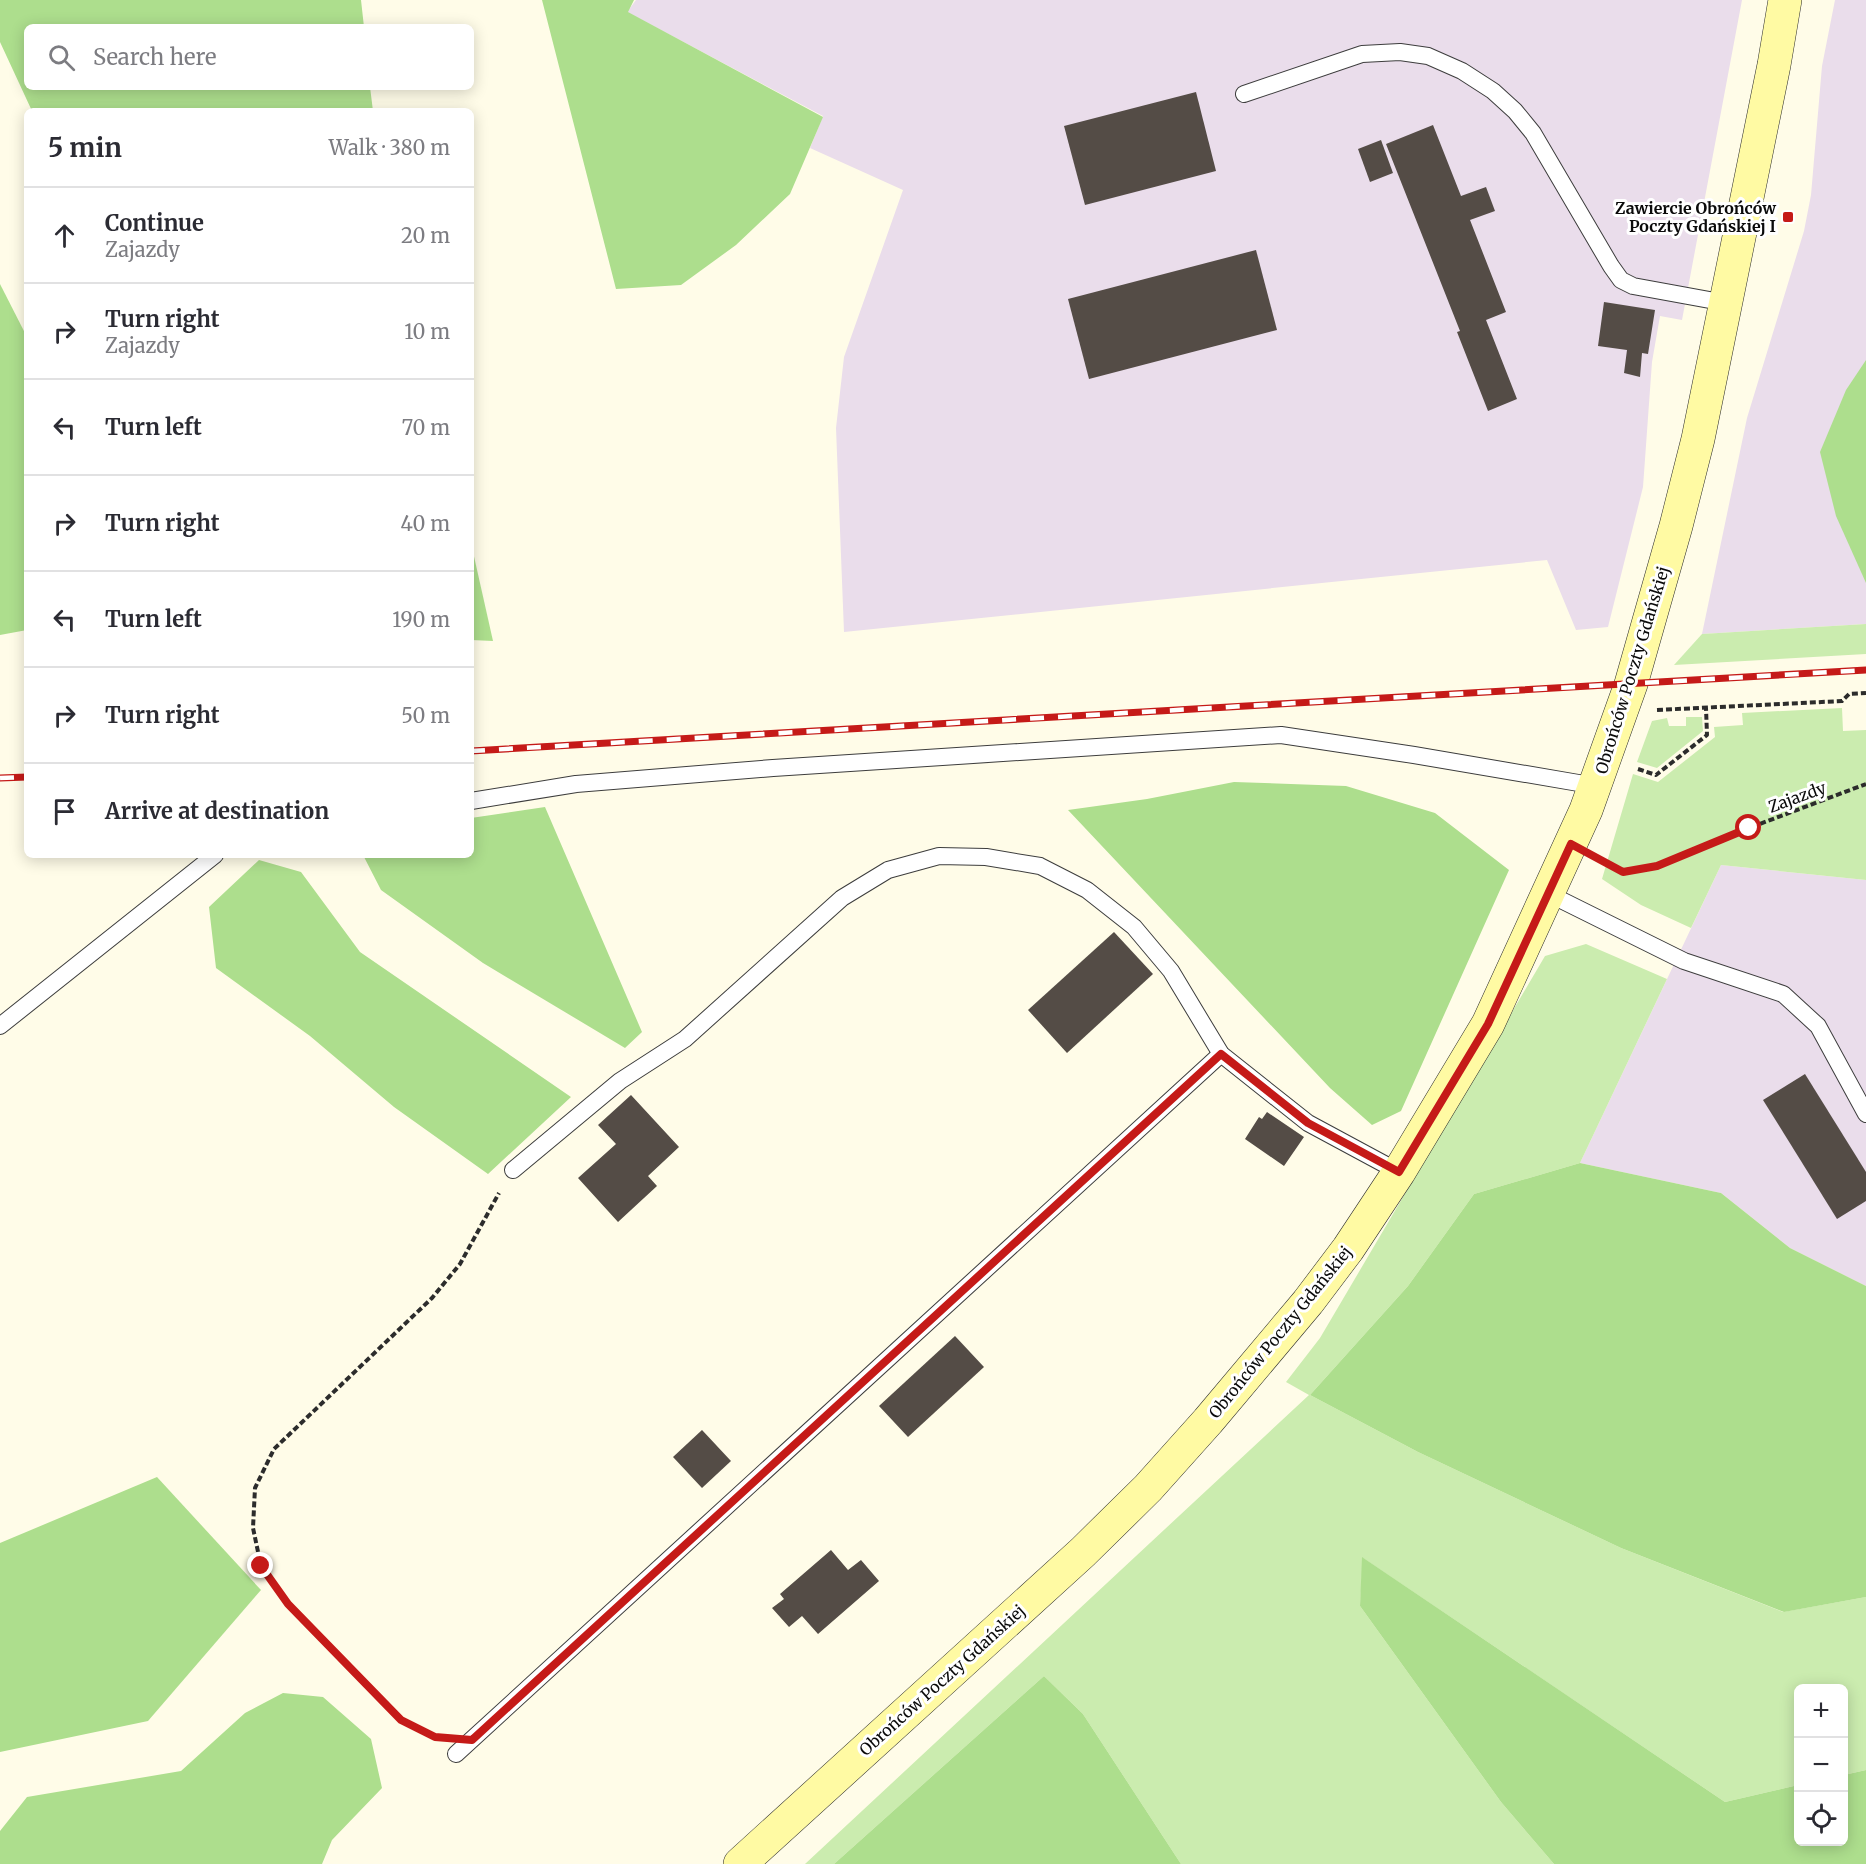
<!DOCTYPE html>
<html lang="en">
<head>
<meta charset="utf-8">
<style>
	:root { --surface:#fff; --page:#f2f2f3; --text:#2b2b33; --muted:#7c7c81; --line:#e1e1e2 }
	body { margin:0; font-family:Merriweather,serif; background:var(--page); color:var(--text) }
	.controls { position:absolute; right:18px; bottom:18px; display:grid; overflow:hidden; border-radius:9px; box-shadow:0 3px 15px #0003 }
	.controls button { width:54px; height:54px; display:grid; place-items:center; padding:0; border:0; border-bottom:2px solid var(--line); background:var(--surface); color:var(--text); font:30px sans-serif }
	.stop { position:absolute; width:18px; height:18px; margin:-14px; border:4px solid #c51a18; border-radius:50%; background:#fff }
	.stop.end { background:#c51a18; border-color:#fff; box-shadow:0 2px 6px #0008 }
	.list { margin:0; padding:0; list-style:none }
	h2 { display:flex; justify-content:space-between; align-items:center; height:78px; margin:0; padding:0 24px; font-size:26px }
	h2 small { font-size:20px; font-weight:400; color:var(--muted) }
	.list li { display:grid; grid-template-columns:39px 1fr auto; gap:18px; align-items:center; box-sizing:border-box; height:96px; padding:0 24px; border-top:2px solid var(--line) }
	.list b { display:block; font-size:22px; white-space:nowrap }
	.list p { margin:0; font-size:20px; white-space:nowrap; color:var(--muted) }
	.list em { font-size:20px; font-style:normal; color:var(--muted) }
	.icon { flex:none; width:33px; height:33px; fill:none; stroke:currentColor; stroke-width:2; stroke-linecap:round; stroke-linejoin:round }
	.map { position:relative; flex:none; width:1866px; height:1864px; overflow:hidden }
	.search { position:absolute; background:var(--surface); box-shadow:0 3px 15px #0003; left:24px; top:24px; width:450px; height:66px; display:flex; align-items:center; gap:15px; box-sizing:border-box; padding:0 21px; border-radius:9px; color:var(--muted); font-size:22px }
	.panel { position:absolute; background:var(--surface); box-shadow:0 3px 15px #0003; left:24px; top:108px; width:450px; height:750px; border-radius:9px }
	.map>svg:first-child { display:block }
</style>
</head>
<body>
<div class="map">
<svg width="1866" height="1864" viewBox="0 0 1866 1864">
	<rect width="100%" height="100%" fill="#fffce8"/>
	<g fill="#eaddeb">
		<polygon points="636,0 1742,0 1682,320 1660,316 1652,362 1643,487 1608,627 1576,630 1547,560 844,632 836,428 844,357 903,190 810,148 823,116 627,12"/>
		<polygon points="1835,0 1866,0 1866,624 1702,634 1747,418 1804,231 1811,195 1822,66"/>
		<polygon points="1721,865 1866,880 1866,1286 1790,1248 1721,1193 1580,1163"/>
	</g>
	<g fill="#cbecaf">
		<polygon points="1866,624 1866,654 1674,665 1702,634"/>
		<polygon points="1842,708 1843,731 1866,730 1866,880 1721,865 1691,928 1641,905 1602,879 1633,774 1658,782 1715,737 1714,727 1743,725 1742,713"/>
		<polygon points="1686,717 1702,717 1703,731 1657,768 1637,762 1652,721 1667,718 1669,726 1686,726"/>
		<polygon points="1586,944 1667,979 1580,1163 1474,1194 1408,1286 1310,1395 1418,1452 1621,1548 1783,1612 1866,1597 1866,1770 1844,1775 1844,1688 1798,1688 1798,1785 1725,1802 1363,1558 1360,1606 1501,1802 1554,1864 1181,1864 1083,1714 1044,1676 834,1864 805,1864 1309,1395 1286,1382 1320,1338 1545,956"/>
	</g>
	<g fill="#adde8d">
		<polygon points="0,0 361,0 364,27 27,27 27,87 370,87 373,111 32,111 0,42"/>
		<polygon points="542,0 634,0 628,12 823,117 790,194 736,245 681,285 616,289"/>
		<polygon points="0,284 27,337 27,630 0,635"/>
		<polygon points="1866,360 1866,583 1836,516 1820,452 1846,390"/>
		<polygon points="471,543 493,641 471,640"/>
		<polygon points="1234,782 1346,786 1435,813 1509,870 1401,1111 1372,1125 1330,1088 1068,810 1147,799"/>
		<polygon points="545,807 642,1032 625,1048 483,963 381,890 363,855 471,855 471,818"/>
		<polygon points="259,860 301,872 360,952 571,1097 488,1174 394,1107 310,1036 216,968 209,907"/>
		<polygon points="1580,1163 1721,1193 1790,1248 1866,1286 1866,1597 1784,1612 1621,1548 1418,1452 1310,1395 1408,1286 1474,1194"/>
		<polygon points="157,1477 261,1590 148,1721 0,1752 0,1543"/>
		<polygon points="1362,1557 1725,1802 1798,1785 1798,1842 1844,1842 1844,1775 1866,1770 1866,1864 1554,1864 1501,1802 1360,1606"/>
		<polygon points="1044,1676 1083,1714 1181,1864 834,1864"/>
		<polygon points="283,1693 323,1697 371,1739 382,1788 332,1840 322,1864 0,1864 0,1831 27,1797 181,1771 245,1713"/>
	</g>
	<g fill="#544c46">
		<polygon points="1196,92 1216,171 1085,205 1064,126"/>
		<polygon points="1433,125 1461,196 1486,187 1495,211 1470,220 1506,312 1486,320 1517,399 1488,411 1457,332 1460,331 1386,144"/>
		<polygon points="1381,140 1393,173 1370,182 1358,149"/>
		<polygon points="1256,250 1277,330 1089,379 1068,299"/>
		<polygon points="1604,302 1655,310 1648,354 1642,353 1640,377 1624,373 1627,350 1598,346"/>
		<polygon points="1114,932 1153,974 1067,1053 1028,1010"/>
		<polygon points="1805,1074 1866,1172 1866,1201 1837,1219 1763,1100"/>
		<polygon points="631,1095 679,1147 648,1176 657,1186 618,1222 578,1178 616,1144 598,1125"/>
		<polygon points="1267,1112 1304,1137 1284,1166 1245,1139 1259,1117 1262,1119"/>
		<polygon points="955,1336 984,1367 908,1437 879,1406"/>
		<polygon points="702,1430 731,1461 702,1488 673,1457"/>
		<polygon points="831,1550 848,1570 861,1560 879,1581 818,1634 802,1616 789,1627 772,1608 784,1599 780,1594"/>
	</g>
	<g fill="none" stroke-linecap="round" stroke-linejoin="round">
		<g stroke="#3d3d3d" stroke-width="18">
			<g id="lane">
				<polyline points="1244,94 1362,54 1400,52 1428,56 1462,71 1493,91 1515,111 1533,133 1611,266 1621,280 1633,286 1726,303"/>
				<polyline points="471,801 576,784 773,768 1281,735 1414,755 1596,786"/>
				<polyline points="1549,894 1684,961 1783,994 1818,1026 1866,1114"/>
				<polyline points="0,1026 215,855"/>
				<polyline points="513,1170 620,1081 685,1039 842,898 888,870 939,856 986,857 1040,866 1087,890 1134,927 1171,971 1221,1054 1308,1123 1399,1172"/>
				<polyline points="456,1754 1221,1054"/>
			</g>
		</g>
		<g stroke="#2c2c2c" stroke-width="34">
			<polyline id="secondary" points="740,1864 1083,1552 1148,1488 1208,1421 1308,1302 1348,1249 1399,1172 1488,1024 1586,810 1631,684 1676,526 1698,439 1774,65 1785,0"/>
		</g>
		<g stroke="#2c2c2c" stroke-width="4" stroke-dasharray="6 3" stroke-linecap="butt">
			<polyline points="1657,710 1842,701 1849,694 1866,693"/>
			<polyline points="1638,769 1656,775 1707,735 1706,708"/>
			<polyline points="1601,860 1623,872 1657,866 1749,828 1866,784"/>
			<polyline points="435,1737 401,1720 288,1604 261,1566 253,1528 255,1488 274,1449 432,1298 460,1264 499,1193"/>
		</g>
		<use href="#lane" stroke="#fff" stroke-width="16"/>
		<use href="#secondary" stroke="#fffaa3" stroke-width="33"/>
		<g stroke="#c51a18" stroke-width="7">
			<g id="rail">
				<polyline points="471,751 1866,670"/>
				<polyline points="0,778 27,777"/>
			</g>
		</g>
		<use href="#rail" stroke="#fff" stroke-width="4.5" stroke-dasharray="14" stroke-linecap="butt"/>
	</g>
	<g fill="none" stroke-linecap="round" stroke-linejoin="round">
		<polyline stroke="#c51a18" stroke-width="8" points="261,1566 288,1604 401,1720 435,1737 472,1740 1221,1054 1308,1123 1399,1172 1488,1024 1571,844 1623,872 1657,866 1749,828"/>
	</g>
	<rect fill="#c51a18" stroke="#fff" stroke-width="2" x="1782" y="211" width="12" height="12" rx="3"/>
	<g text-anchor="middle" stroke-width="6" stroke-linejoin="round" paint-order="stroke">
		<g font-size="16" font-weight="bold" fill="#0a0a0a" stroke="#fff" text-anchor="end">
			<text x="1776" y="214">Zawiercie Obrońców<tspan x="1776" dy="18">Poczty Gdańskiej I</tspan></text>
		</g>
		<g font-size="16" fill="#0a0a0a" stroke="#fff">
			<text transform="translate(1632 670) rotate(-73)" y="6">Obrońców Poczty Gdańskiej</text>
			<text transform="translate(1797 797) rotate(-20)" y="6">Zajazdy</text>
			<text transform="translate(1280 1332) rotate(-51)" y="6">Obrońców Poczty Gdańskiej</text>
			<text transform="translate(942 1680) rotate(-42)" y="6">Obrońców Poczty Gdańskiej</text>
		</g>
	</g>
</svg>
<div class="controls">
<button>+</button>
<button>−</button>
<button><svg class="icon" aria-label="locate" viewBox="0 0 24 24"><circle cx="12" cy="12" r="6"/><path d="M12 2v4M12 18v4M2 12h4M18 12h4"/></svg></button>
</div>
<div class="stop" style="left:1749px;top:828px"></div>
<div class="stop end" style="left:261px;top:1566px"></div>
<div class="search"><svg class="icon" aria-label="search" viewBox="0 0 24 24"><circle cx="10" cy="10" r="6"/><path d="M15 15l6 6"/></svg>Search here</div>
<section class="panel">
<h2>5 min<small>Walk · 380 m</small></h2>
<ul class="list">
<li><svg class="icon" aria-label="ahead" viewBox="0 0 24 24"><path d="M12 20V5M6 11l6-6 6 6"/></svg><div><b>Continue</b><p>Zajazdy</p></div><em>20 m</em></li>
<li><svg class="icon" aria-label="right" viewBox="0 0 24 24"><path d="M7 20v-9h11M14 6l5 5-5 5"/></svg><div><b>Turn right</b><p>Zajazdy</p></div><em>10 m</em></li>
<li><svg class="icon" aria-label="left" viewBox="0 0 24 24"><path d="M17 20v-9H6M10 6l-5 5 5 5"/></svg><div><b>Turn left</b></div><em>70 m</em></li>
<li><svg class="icon" aria-label="right" viewBox="0 0 24 24"><path d="M7 20v-9h11M14 6l5 5-5 5"/></svg><div><b>Turn right</b></div><em>40 m</em></li>
<li><svg class="icon" aria-label="left" viewBox="0 0 24 24"><path d="M17 20v-9H6M10 6l-5 5 5 5"/></svg><div><b>Turn left</b></div><em>190 m</em></li>
<li><svg class="icon" aria-label="right" viewBox="0 0 24 24"><path d="M7 20v-9h11M14 6l5 5-5 5"/></svg><div><b>Turn right</b></div><em>50 m</em></li>
<li><svg class="icon" aria-label="arrive" viewBox="0 0 24 24"><path d="M6 21V4h12l-3 4 3 4H6"/></svg><div><b>Arrive at destination</b></div></li>
</ul>
</section>
</div>
</body>
</html>
